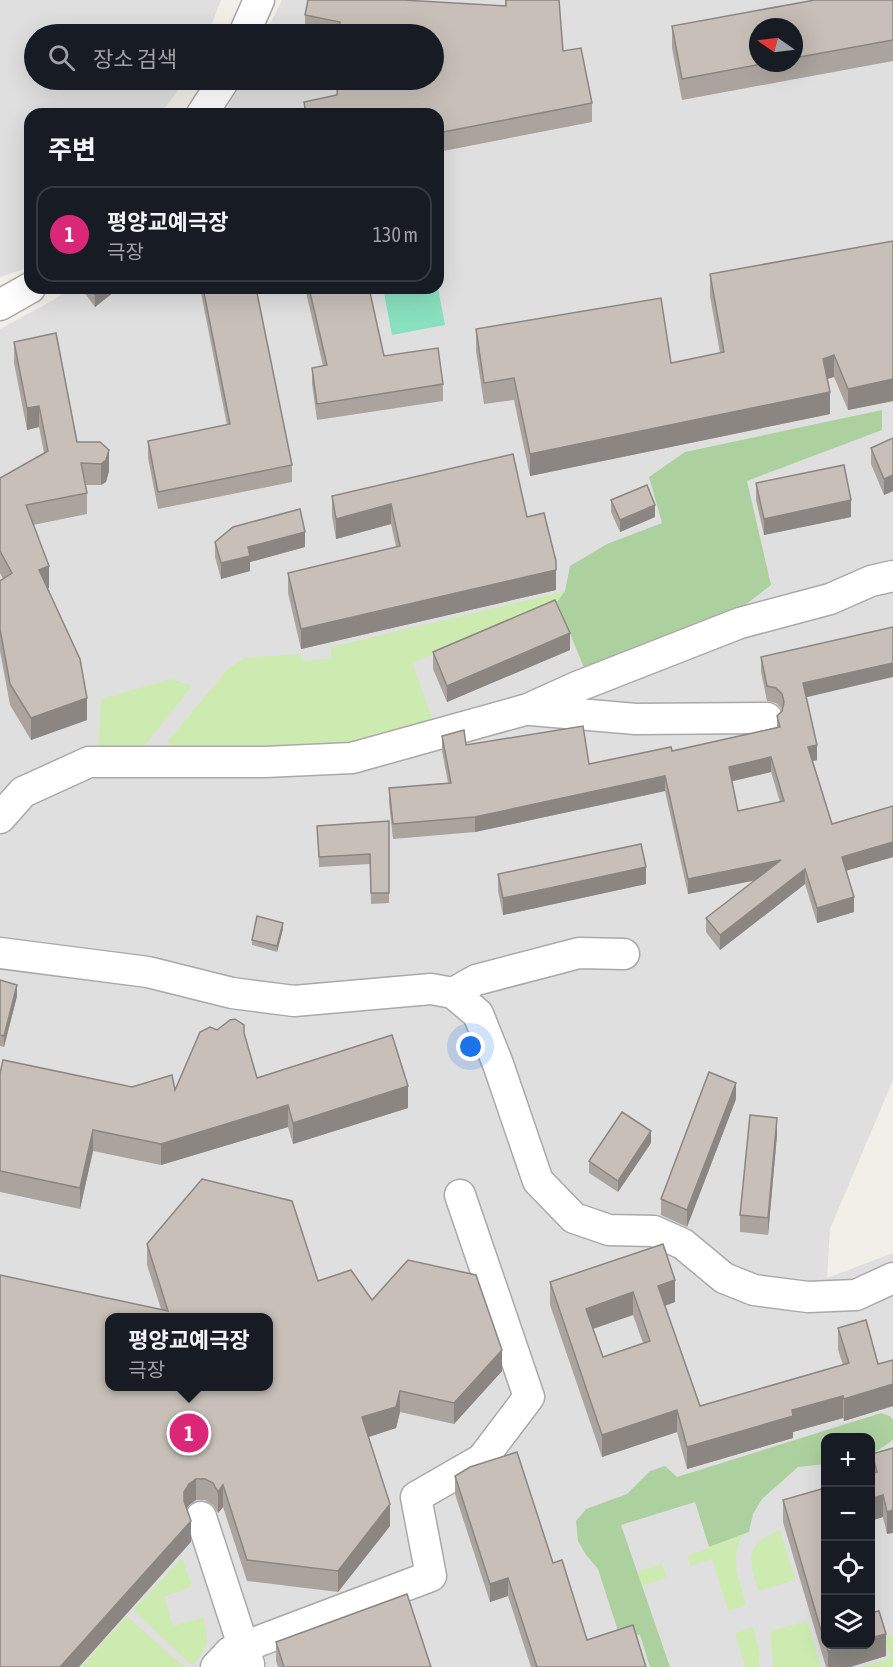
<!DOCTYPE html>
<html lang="ko">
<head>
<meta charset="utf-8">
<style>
	:root { --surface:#171b24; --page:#20242c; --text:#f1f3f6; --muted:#9ea1a6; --line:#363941; --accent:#db2777 }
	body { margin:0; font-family:"Asap Condensed","Noto Sans KR",sans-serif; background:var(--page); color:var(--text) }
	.controls { position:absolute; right:18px; bottom:18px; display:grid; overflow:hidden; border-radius:12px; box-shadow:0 6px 24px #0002 }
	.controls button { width:54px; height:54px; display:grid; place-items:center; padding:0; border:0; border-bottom:2px solid var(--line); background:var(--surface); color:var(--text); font:30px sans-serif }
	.compass { position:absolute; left:749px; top:18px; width:54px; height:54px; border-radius:50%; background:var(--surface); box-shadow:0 6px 24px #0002; rotate:284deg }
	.you { position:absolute; left:471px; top:1047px; width:21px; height:21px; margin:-15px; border:4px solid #fff; border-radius:50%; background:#1a73e8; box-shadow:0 0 0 9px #1a73e833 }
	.badge { display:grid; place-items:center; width:39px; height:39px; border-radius:50%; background:var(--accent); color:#fff; font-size:20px; font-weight:700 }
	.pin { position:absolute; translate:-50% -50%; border:3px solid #fff; box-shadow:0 2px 6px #0006 }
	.popup { position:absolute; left:105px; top:1313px; width:168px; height:78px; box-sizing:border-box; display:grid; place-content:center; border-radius:12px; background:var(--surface); filter:drop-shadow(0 2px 4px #0005); font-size:20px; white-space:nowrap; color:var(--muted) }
	.popup b { font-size:22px; color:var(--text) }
	.popup::after { content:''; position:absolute; left:50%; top:100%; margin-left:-12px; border:12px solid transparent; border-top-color:var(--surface) }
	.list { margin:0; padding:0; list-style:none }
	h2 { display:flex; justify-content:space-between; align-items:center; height:78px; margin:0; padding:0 24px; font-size:26px }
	h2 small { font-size:20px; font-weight:400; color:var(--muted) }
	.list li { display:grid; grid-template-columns:39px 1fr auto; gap:18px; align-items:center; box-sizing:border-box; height:96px; margin:0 12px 12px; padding:0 12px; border:2px solid var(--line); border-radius:18px }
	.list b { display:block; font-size:22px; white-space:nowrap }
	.list p { margin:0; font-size:20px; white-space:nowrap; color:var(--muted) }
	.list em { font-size:20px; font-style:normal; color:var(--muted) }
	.icon { flex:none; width:33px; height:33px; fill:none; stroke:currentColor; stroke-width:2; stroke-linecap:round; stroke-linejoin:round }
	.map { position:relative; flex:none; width:893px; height:1667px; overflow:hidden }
	.search { position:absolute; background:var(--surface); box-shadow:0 6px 24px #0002; left:24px; top:24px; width:420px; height:66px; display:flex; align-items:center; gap:15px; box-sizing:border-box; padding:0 21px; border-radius:33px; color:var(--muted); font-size:22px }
	.panel { position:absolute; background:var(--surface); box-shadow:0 6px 24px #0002; left:24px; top:108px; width:420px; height:186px; border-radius:18px }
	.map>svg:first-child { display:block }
</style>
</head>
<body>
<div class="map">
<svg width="893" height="1667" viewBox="0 0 893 1667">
	<rect width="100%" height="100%" fill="#f2efe9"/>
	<g fill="#e0dfdf" fill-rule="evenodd">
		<polygon points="0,0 221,0 208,34 34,34 34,80 186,80 160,114 30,114 30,267 0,277"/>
		<path d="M282 0H893V1080L830 1229 827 1278 893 1253V1667H0V329L57 298 69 288H438V114H224L242 80H434V34H265ZM758 27H794V63H758ZM110 1318H268V1386H110ZM826 1438H870V1644H826Z"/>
	</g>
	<g fill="#cdebb0">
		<path d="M565 591 557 602 561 611 412 662 432 718C413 727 393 736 372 741 309 754 244 751 180 752L167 742 228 669 244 658 300 654 304 661 331 658V647Z"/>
		<polygon points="171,679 192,686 146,744 132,750 98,748 101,699"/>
		<path d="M780 1530 795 1580 758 1591C749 1558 743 1545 780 1530Z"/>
		<polygon points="742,1535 736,1554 737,1572 746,1605 728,1611 712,1559 691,1566 687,1556"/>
		<path d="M182 1558 192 1586 164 1597 173 1626 203 1617C210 1641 209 1647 192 1666L133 1610Z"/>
		<polygon points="662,1563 667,1577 642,1586 637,1572"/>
		<polygon points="127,1616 184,1667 81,1667"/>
		<polygon points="807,1621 821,1667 773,1667 770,1631"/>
		<polygon points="753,1627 760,1653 758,1667 745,1667 735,1633"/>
		<polygon points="883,1633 893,1637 893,1667 861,1667 891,1658"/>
	</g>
	<g fill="#add19e">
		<polygon points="882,410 882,430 747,481 771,585 732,615 585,670 557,602 565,591 570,566 607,544 662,523 649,477 685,452"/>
		<polygon points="881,1413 890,1416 893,1420 893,1440 871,1455 870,1438 826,1438 825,1464 798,1467 762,1499 753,1514 749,1532 709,1547 695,1502 621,1525 670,1667 650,1667 640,1635 619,1634 598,1569 586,1555 578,1541 576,1521 586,1509 627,1494 650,1471 665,1466 677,1477"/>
	</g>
	<polygon fill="#88e0be" points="383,288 438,288 445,325 392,335"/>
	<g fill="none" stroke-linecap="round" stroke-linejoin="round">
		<g stroke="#a9a9a9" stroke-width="33">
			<g id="minor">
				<polyline points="244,34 259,0"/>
				<polyline points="202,114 224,80"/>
				<polyline points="0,305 30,288"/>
				<polyline points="531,710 636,719 767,718"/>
				<polyline points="0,818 23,792 89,762 265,762 352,758 528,709 579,686 740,623 830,599 871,581 893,576"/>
				<polyline points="0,953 148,972 232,993 294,1001 431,989 453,993 476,980 579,953 624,954"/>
				<polyline points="453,993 478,1014 498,1064 538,1181 574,1218 609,1230 654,1231 683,1244 724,1278 754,1290 808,1297 856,1295 893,1278"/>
				<polyline points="201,1517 249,1664"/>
				<polyline points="216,1667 230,1652 431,1576 416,1497 482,1459 529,1397 460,1195"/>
			</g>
		</g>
		<use href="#minor" stroke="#fff" stroke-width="30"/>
	</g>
	<g fill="#aba49e" fill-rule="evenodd">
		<polygon points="505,0 559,0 563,51 592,103 592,122 438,152 438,114 304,114 304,102 337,95 434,34 311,34 305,33 305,15 505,6"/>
		<path d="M893 0V61L682 100 672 48V26ZM794 27V63H758Z"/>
		<polygon points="893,241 893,401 848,410 834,377 827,379 830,414 530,476 514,400 484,404 476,351 476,329 671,363 720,353 710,296 710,274"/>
		<polygon points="81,288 119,288 95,307"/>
		<polygon points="200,288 256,288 292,465 292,482 158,509 148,458 148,441 227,425"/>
		<polygon points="305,288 369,288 384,356 443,384 443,401 317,420 312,384 312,368 323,366"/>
		<polygon points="14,342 77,442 109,471 106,482 101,485 86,485 87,493 87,514 33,525 49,588 48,588 87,720 31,740 10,705 0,651 0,581 3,579 0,573 0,478 44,453 39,427 27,430 14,363"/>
		<polygon points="893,438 893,491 884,495 871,464 871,448"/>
		<polygon points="756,483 851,517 764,535 756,500"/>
		<polygon points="332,496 527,517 556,590 301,649 288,593 288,573 396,547 391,524 336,539 332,516"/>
		<polygon points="611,500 655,517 620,532 611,512"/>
		<polygon points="215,542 305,547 250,562 250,571 221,579 215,557"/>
		<polygon points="570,650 447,702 433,669 433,652"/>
		<path d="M761 657 806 697 817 760 813 761 832 824 893 806V857L846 870 854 912 817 923 805 884 720 950 706 932V918L755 880 688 894 665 791 475 832 393 839 389 803V788L448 783 442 751V736L466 745 589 764 672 751 777 727V716L782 711V709L776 703 767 701 761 672ZM771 772 780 802 738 811 732 781Z"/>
		<polygon points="389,821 389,903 371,904 370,864 319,867 317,826"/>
		<polygon points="498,874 646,884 503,915 498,891"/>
		<polygon points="283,929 277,952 252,945 252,940"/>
		<polygon points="0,980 17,996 4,1047 0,1046"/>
		<polygon points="217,1030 244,1034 257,1078 408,1108 293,1144 288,1127 161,1165 93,1151 80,1209 0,1192 0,1073 132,1087 175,1090"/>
		<polygon points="736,1099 687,1227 661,1215 661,1199"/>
		<polygon points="777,1135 768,1235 740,1232 740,1215"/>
		<polygon points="651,1143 618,1192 589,1173 589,1161"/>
		<polygon points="147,1244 318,1281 372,1300 502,1371 454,1424 400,1412 396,1428 369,1437 390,1526 338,1592 247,1581 223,1507 218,1513 213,1505 205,1500 196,1500 189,1505 187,1508 191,1542 161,1309 147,1265"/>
		<path d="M675 1280V1302L665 1306 700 1406 843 1365 838 1350V1328L878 1364 893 1360V1406L844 1421 843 1418 793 1432V1438L687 1469 677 1432 602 1457 550 1305V1282ZM633 1315 643 1343 603 1357 593 1329Z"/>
		<polygon points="893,1448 887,1534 883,1517 870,1521 872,1454"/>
		<polygon points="455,1476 553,1563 587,1640 646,1667 531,1667 508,1596 490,1602 455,1494"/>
		<polygon points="783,1500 825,1644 886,1656 850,1667 826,1667 783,1522"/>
		<polygon points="276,1642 431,1667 278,1667 276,1661"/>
	</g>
	<g fill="#8b8681">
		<polygon points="104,288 119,288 95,307 95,295"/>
		<polygon points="834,355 834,377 823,380 823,359"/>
		<polygon points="893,379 893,401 848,410 848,389"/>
		<polygon points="830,392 830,414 530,476 530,454"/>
		<polygon points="39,406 39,427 27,430 27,408"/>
		<polygon points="109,450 109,471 106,482 101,485 101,464"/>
		<polygon points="893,475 893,491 884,495 884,479"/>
		<polygon points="851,500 851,517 764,535 764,519"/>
		<polygon points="391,504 391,524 336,539 336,519"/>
		<polygon points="655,505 655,517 620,532 620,520"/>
		<polygon points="305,532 305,547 250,562 250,571 221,579 221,563 248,547"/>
		<polygon points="49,566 49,588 39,592 39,570"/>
		<polygon points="556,570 556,590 301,649 301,629"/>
		<polygon points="570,633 570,650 447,702 447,686"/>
		<polygon points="893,663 893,677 803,698 803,683"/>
		<polygon points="87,698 87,720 31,740 31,718"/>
		<polygon points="817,745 817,760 808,762 808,747"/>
		<polygon points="771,757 771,772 729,782 729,767"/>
		<polygon points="665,776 665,791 475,832 475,817"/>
		<polygon points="893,842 893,857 842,872 842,857"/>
		<polygon points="781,860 781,875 688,894 688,879"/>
		<polygon points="646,867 646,884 503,915 503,898"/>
		<polygon points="805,869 805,884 720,950 720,935"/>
		<polygon points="854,897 854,912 817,923 817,908"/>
		<polygon points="283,923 283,929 277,952 277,946"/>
		<polygon points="17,985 17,996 4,1047 4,1036"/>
		<polygon points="736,1083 736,1099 687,1227 687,1210"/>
		<polygon points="408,1086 408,1108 293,1144 293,1123"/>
		<polygon points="288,1105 288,1127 161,1165 161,1144"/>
		<polygon points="777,1118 777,1135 768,1235 768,1218"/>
		<polygon points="93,1130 93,1151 80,1209 80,1188"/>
		<polygon points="651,1131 651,1143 618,1192 618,1181"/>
		<polygon points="675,1280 675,1302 658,1308 658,1286"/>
		<polygon points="633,1292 633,1315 586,1331 586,1309"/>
		<polygon points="502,1350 502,1371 454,1424 454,1403"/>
		<polygon points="893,1384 893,1406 844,1421 844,1399"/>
		<polygon points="400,1391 400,1412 396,1428 362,1439 362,1417"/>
		<polygon points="843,1396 843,1418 793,1432 793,1438 687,1469 687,1447 792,1410"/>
		<polygon points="677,1410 677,1432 602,1457 602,1435"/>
		<polygon points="196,1479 196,1500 189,1505 184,1513 184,1492 189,1484"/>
		<polygon points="223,1485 223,1507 218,1513 218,1492"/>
		<polygon points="883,1495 883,1517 870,1521 870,1499"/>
		<polygon points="390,1504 390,1526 338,1592 338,1571"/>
		<polygon points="893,1510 893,1533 887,1534 887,1512"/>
		<polygon points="191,1521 191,1542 79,1667 60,1667"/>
		<polygon points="508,1578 508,1596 490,1602 490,1584"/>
		<polygon points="886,1634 886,1656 850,1667 828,1667 828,1651 850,1644 870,1644 870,1638"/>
	</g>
	<g fill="#c7bfb8" stroke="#8b8681" stroke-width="1.5" fill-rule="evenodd">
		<polygon points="308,0 403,0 506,6 506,0 559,0 563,51 581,48 592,103 438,133 438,114 306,114 304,102 337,95 338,80 434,80 434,34 340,34 340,22 305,15"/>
		<polygon points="815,0 893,0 893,40 794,58 794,27 758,27 758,63 767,63 682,79 672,26"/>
		<polygon points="893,241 893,379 848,389 834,355 823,359 830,392 530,454 514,378 484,383 476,329 661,298 671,363 724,352 710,274"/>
		<polygon points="89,288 104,288 95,295"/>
		<polygon points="203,288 256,288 292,465 158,492 148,441 230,424"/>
		<polygon points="309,288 369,288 384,356 438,348 443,384 317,404 312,368 327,365"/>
		<polygon points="56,333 77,442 100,442 109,450 106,460 101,464 81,463 87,493 26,505 49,566 39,570 80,659 87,698 31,718 10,684 0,629 0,581 12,573 0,551 0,478 48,451 39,406 27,408 14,342"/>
		<polygon points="893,438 893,475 884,479 871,448"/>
		<polygon points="513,454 527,517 544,513 556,561 556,570 301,629 288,573 400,546 391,504 336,519 332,496"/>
		<polygon points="844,465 851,500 764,519 756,483"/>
		<polygon points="647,485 655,505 620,520 611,500"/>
		<polygon points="300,509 305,532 248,547 250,556 221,563 215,542 233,527"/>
		<polygon points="555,600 570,633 447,686 433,652"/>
		<path d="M893 627V663L803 683 817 745 808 747 832 824 893 806V842L842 857 854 897 817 908 805 869 720 935 706 918 781 860 688 879 665 776 475 817 393 824 389 788 451 783 442 736 464 730 466 745 583 726 589 764 671 747 672 751 780 727 777 716 782 711 784 702 782 694 776 688 767 686 761 657ZM771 757 784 801 738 811 729 767Z"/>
		<polygon points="389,821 389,893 371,893 370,854 319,857 317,826"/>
		<polygon points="641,844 646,867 503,898 498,874"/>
		<polygon points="257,916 283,923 277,946 252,940"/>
		<polygon points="0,980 17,985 4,1036 0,1035"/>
		<polygon points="235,1019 244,1025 244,1033 257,1078 392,1035 408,1086 293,1123 288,1105 161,1144 93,1130 80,1188 0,1171 0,1073 3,1060 132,1087 172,1075 175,1090 200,1032 210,1027 217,1030 230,1020"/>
		<polygon points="709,1072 736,1083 687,1210 661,1199"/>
		<polygon points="622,1112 651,1131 618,1181 589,1161"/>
		<polygon points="750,1115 777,1118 768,1218 740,1215"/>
		<path d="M202 1179 292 1201 318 1281 351 1270 372 1300 408 1260 476 1275 502 1350 454 1403 400 1391 396 1407 362 1417 390 1504 338 1571 247 1560 223 1485 218 1492 213 1483 205 1479H196L189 1484 184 1492V1501L191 1521 60 1667H0V1275L168 1311 147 1244ZM110 1317H268V1386H110Z"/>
		<path d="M663 1244 675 1280 658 1286 700 1406 849 1363 838 1328 866 1320 878 1364 893 1360V1384L844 1399 843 1396 792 1410 793 1416 687 1447 677 1410 602 1435 550 1282ZM633 1292 650 1341 603 1357 586 1309Z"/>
		<polygon points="893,1448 893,1510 887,1512 883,1495 870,1499 870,1474 877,1472 872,1454"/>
		<polygon points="517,1452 553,1563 562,1560 587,1640 633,1625 646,1667 537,1667 508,1578 490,1584 455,1476 470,1467"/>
		<polygon points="825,1488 825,1644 783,1500"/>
		<polygon points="407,1594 431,1667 284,1667 276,1642"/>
		<polygon points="879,1611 886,1634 870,1638 870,1613"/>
		<polygon points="826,1644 850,1644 828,1651"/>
	</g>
</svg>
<div class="controls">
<button>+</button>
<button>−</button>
<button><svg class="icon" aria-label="locate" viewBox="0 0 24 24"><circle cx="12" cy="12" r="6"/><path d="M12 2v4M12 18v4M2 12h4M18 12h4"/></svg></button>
<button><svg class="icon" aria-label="layers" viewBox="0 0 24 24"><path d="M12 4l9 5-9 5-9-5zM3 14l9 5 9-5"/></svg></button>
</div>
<svg class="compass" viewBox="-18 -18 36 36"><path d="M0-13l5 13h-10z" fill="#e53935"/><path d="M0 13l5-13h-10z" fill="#9ea1a6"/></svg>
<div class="you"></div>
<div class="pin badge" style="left:189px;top:1433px">1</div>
<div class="popup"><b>평양교예극장</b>극장</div>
<div class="search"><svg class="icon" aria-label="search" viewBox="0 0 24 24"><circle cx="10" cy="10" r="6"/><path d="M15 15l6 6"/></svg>장소 검색</div>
<section class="panel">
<h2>주변<small></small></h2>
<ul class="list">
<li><span class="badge">1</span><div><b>평양교예극장</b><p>극장</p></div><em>130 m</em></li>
</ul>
</section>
</div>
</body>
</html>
